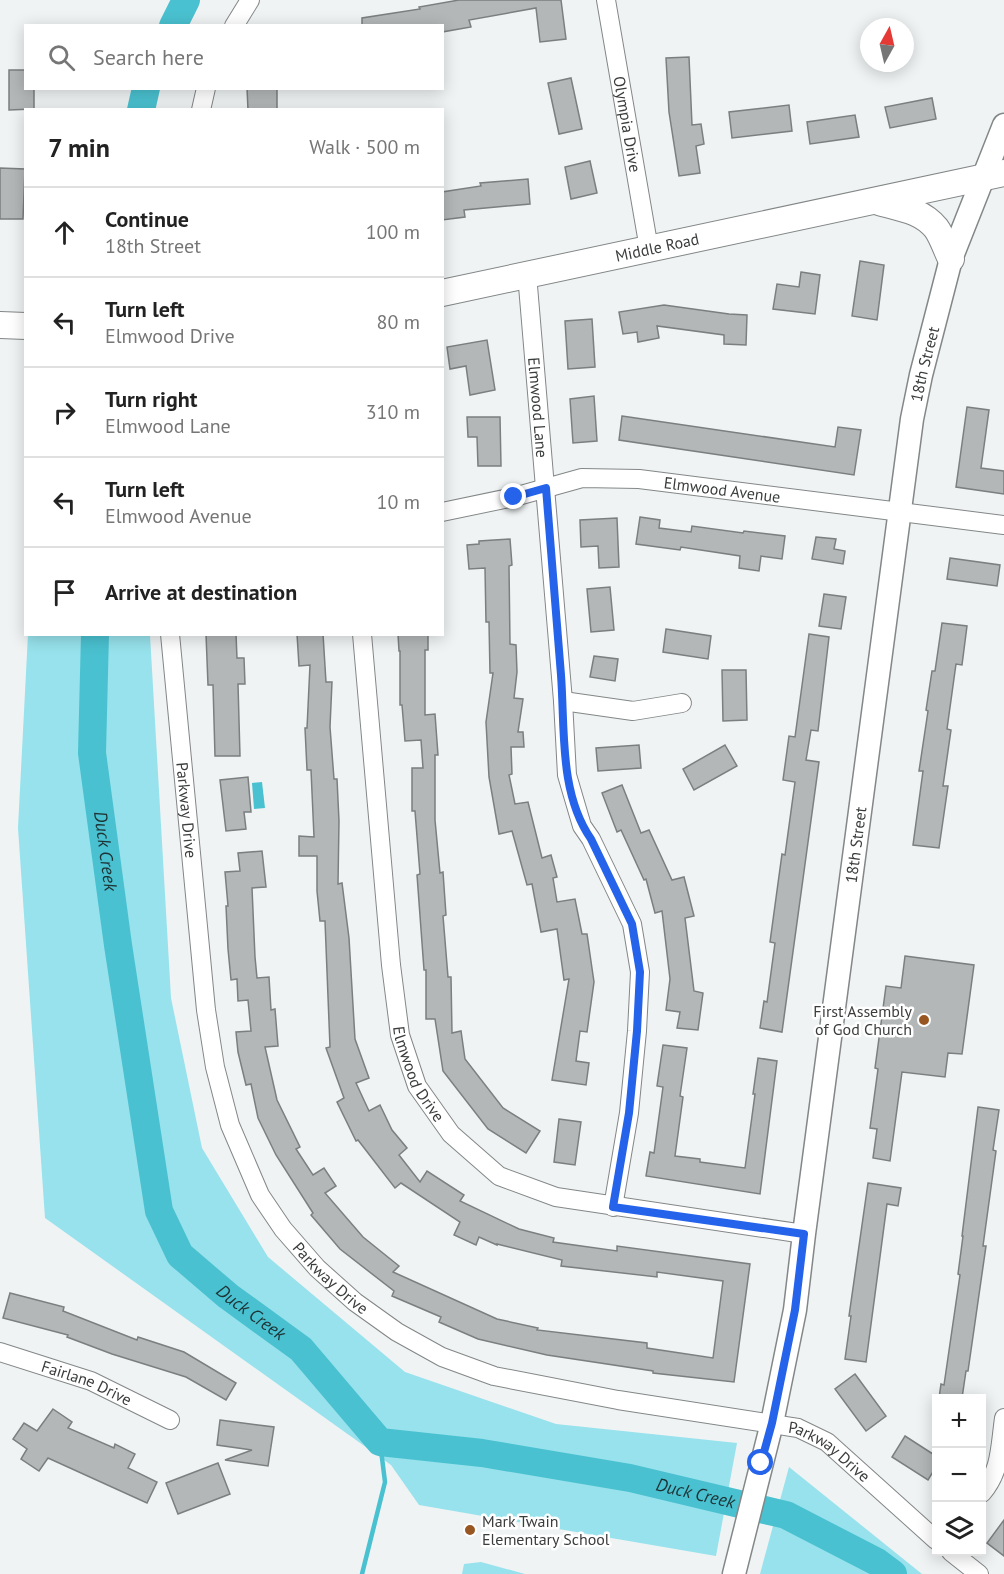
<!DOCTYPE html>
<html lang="en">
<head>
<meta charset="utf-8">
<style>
	:root { --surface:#fff; --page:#f2f2f2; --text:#222; --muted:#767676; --line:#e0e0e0 }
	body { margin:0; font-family:"PT Sans",sans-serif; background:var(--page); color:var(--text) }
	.controls { position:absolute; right:18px; bottom:18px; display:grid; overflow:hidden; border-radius:0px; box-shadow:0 3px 15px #0003 }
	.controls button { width:54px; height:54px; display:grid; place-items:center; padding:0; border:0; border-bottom:2px solid var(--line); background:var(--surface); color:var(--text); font:30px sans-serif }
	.compass { position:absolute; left:860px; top:18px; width:54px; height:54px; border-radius:50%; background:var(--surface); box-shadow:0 3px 15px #0003; rotate:8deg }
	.stop { position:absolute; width:18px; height:18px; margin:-14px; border:4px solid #2563eb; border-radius:50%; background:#fff }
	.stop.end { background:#2563eb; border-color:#fff; box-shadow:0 2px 6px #0008 }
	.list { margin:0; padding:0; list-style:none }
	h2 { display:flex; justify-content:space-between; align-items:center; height:78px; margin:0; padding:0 24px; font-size:26px }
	h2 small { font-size:20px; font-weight:400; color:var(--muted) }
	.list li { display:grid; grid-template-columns:39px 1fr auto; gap:18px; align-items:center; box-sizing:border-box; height:90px; padding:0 24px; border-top:2px solid var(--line) }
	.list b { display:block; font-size:22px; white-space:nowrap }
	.list p { margin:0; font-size:20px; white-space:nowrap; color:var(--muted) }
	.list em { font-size:20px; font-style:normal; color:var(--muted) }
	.icon { flex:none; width:33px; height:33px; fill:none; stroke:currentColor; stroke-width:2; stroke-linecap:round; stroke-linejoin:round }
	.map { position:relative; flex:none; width:1004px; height:1574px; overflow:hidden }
	.search { position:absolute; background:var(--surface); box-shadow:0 3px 15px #0003; left:24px; top:24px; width:420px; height:66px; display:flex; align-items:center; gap:15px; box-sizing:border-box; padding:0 21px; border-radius:0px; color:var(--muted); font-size:22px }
	.panel { position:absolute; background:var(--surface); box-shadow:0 3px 15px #0003; left:24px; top:108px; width:420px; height:528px; border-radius:0px }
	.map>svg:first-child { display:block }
</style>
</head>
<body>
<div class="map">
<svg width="1004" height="1574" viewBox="0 0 1004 1574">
	<rect width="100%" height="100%" fill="#eff3f4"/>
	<g fill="#97e2ec">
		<polygon points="28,634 150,635 171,998 202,1148 268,1257 405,1372 556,1424 737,1443 716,1556 419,1505 391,1465 45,1218 18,828"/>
		<polygon points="789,1467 922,1574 760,1574"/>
		<polygon points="481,1562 525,1574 462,1574 464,1564"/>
	</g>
	<polygon fill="#4ac1d0" points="262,782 265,808 254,809 252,783"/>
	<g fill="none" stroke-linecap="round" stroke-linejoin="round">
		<polyline stroke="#4ac1d0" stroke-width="4.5" points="362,1574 385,1482 380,1442"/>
		<g stroke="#4ac1d0" stroke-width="28">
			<polyline points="173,26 186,0"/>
			<polyline points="141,110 146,88"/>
			<path id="s1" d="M95 634 92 753 118 945 159 1211 180 1255 228 1296 301 1349 380 1442 482 1453 630 1478 786 1515 877 1562 893 1574"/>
		</g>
	</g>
	<g fill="#b3b7b7" stroke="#7b7f7f" stroke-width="1.5">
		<polygon points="459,0 561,0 566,39 540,42 536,8 469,20 471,27 442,32 442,26 362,26 362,18 420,9 419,7"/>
		<polygon points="689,57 692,125 701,124 704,144 696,146 700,173 679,176 669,112 666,58"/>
		<polygon points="9,70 26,70 26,88 34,88 34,109 9,110"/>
		<polygon points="571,78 582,129 559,134 548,83"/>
		<polygon points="247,88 277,88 277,110 248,110"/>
		<polygon points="932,98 936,119 890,128 885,107"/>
		<polygon points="789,105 792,131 732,138 729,112"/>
		<polygon points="855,115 859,137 810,144 807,122"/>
		<polygon points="590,161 597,193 571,199 565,167"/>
		<polygon points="0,168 25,169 23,219 0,219"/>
		<polygon points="528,179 530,204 464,210 465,217 442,220 442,192 481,186 480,183"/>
		<polygon points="860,261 884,265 877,320 852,316"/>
		<polygon points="801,272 820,275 815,314 773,309 777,284 799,287"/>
		<polygon points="664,305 729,314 747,315 746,345 724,344 724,335 657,326 659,338 638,342 637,332 623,334 619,312"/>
		<polygon points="592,319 595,367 568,369 565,321"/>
		<polygon points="487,340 495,390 470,395 466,366 450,369 447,347"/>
		<polygon points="594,396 597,441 573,443 570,399"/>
		<polygon points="967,407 989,410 981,468 1004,471 1004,494 956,487"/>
		<polygon points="622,416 835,447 838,427 861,430 854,475 619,440"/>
		<polygon points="467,417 500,417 501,466 478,466 477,437 468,437"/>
		<polygon points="640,517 660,520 659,528 691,532 692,526 743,533 744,531 785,536 782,559 761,556 759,571 739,568 740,556 681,547 680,550 636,544"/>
		<polygon points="617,518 619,567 599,568 598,546 581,547 580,520"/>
		<polygon points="816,537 836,539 834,549 845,551 843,564 812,559"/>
		<polygon points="510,539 512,565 509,566 510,644 516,645 517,672 514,698 523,699 518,732 523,732 524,747 511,747 512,774 509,775 515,804 528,802 542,858 551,855 557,877 553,878 557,902 575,899 582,934 587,934 594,982 587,1032 580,1031 576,1061 589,1063 586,1085 552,1080 569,979 564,980 557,929 541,932 532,884 527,885 512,831 499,834 489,777 486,722 493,673 490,673 489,622 486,622 485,568 469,569 467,545 479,544 479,541"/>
		<polygon points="950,558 1000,565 997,586 947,579"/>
		<polygon points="610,587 614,630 591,632 587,589"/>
		<polygon points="824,594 846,597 841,629 819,626"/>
		<polygon points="942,623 967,626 962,665 956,664 947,729 951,730 943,786 948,786 939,848 913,845 923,771 919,771 928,711 926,710 932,671 935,671"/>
		<polygon points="666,629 711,636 708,659 663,652"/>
		<polygon points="206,634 236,634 237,658 244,658 245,684 238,684 240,756 215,756 213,685 208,685"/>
		<polygon points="297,634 323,634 326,682 332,682 330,727 334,779 337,779 339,821 338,884 342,883 349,938 355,1039 369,1078 356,1083 369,1111 380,1105 392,1130 407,1148 399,1155 420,1182 427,1171 464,1195 460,1201 519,1229 554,1238 553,1242 617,1251 617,1246 750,1264 734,1382 653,1373 653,1371 547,1355 478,1339 439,1322 441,1317 392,1296 394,1291 340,1249 311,1215 313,1213 276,1155 258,1118 251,1084 246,1085 238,1052 236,1032 251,1031 248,1000 238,1001 237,979 231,980 228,949 226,906 228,906 225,872 240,871 238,853 262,851 266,887 252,888 255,957 257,978 269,977 271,1010 275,1009 278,1046 265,1047 277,1100 300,1147 296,1149 313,1175 324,1168 336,1186 325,1193 363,1237 399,1266 393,1272 497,1319 538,1328 537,1330 647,1343 647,1348 713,1358 723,1281 657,1272 657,1277 561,1266 562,1260 497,1244 497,1245 479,1237 476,1245 454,1235 460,1222 401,1183 395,1188 358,1140 356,1141 337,1102 344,1098 326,1048 330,1047 325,921 320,921 317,891 317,856 299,856 299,836 314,837 311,770 307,770 305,728 307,728 310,665 299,666"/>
		<polygon points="398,634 428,634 428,650 425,650 425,715 435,714 438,755 435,755 435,820 440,873 443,872 446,915 443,916 448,977 451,977 452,1033 461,1031 465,1059 503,1108 540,1131 526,1153 488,1129 443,1071 435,1019 426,1019 426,970 424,970 417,875 420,874 415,811 412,811 412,768 423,768 421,740 405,741 402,705 400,705 400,651 399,651"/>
		<polygon points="809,634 829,637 818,731 811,730 806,760 819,762 782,1032 760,1028 764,1001 767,1002 775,943 770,942 782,854 785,855 795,782 783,780 789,736 795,737"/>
		<polygon points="594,656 618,659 615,681 590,677"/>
		<polygon points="722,670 746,670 747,720 723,721"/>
		<polygon points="639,745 641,768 598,771 596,748"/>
		<polygon points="725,745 737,766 694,790 683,769"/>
		<polygon points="248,777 251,812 244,812 246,829 226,831 220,780"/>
		<polygon points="622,785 641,833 649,830 672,880 684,877 694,916 685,918 694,991 703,993 698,1030 677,1028 680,1012 666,1010 670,979 662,911 655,913 646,879 644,880 621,830 617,832 602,793"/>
		<polygon points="905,956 974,965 962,1054 948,1053 945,1077 902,1072 890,1161 873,1158 877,1129 870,1128 878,1069 875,1068 886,986 901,988"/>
		<polygon points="663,1045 687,1048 680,1096 683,1097 675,1156 700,1159 700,1162 745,1168 755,1094 753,1094 758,1058 777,1061 760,1194 646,1176 650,1152 654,1153 663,1087 657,1086"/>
		<polygon points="978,1107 999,1110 993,1150 996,1151 983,1246 986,1246 968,1371 966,1371 962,1398 939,1398 941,1384 944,1385 960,1275 958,1274 963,1236 962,1236"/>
		<polygon points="559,1119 581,1122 575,1165 554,1162"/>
		<polygon points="868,1183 901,1188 898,1206 887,1204 866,1362 845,1359 851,1316 849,1316"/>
		<polygon points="10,1293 64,1307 63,1311 137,1340 138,1337 184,1352 236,1383 226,1400 186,1377 112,1354 67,1337 68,1335 3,1318"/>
		<polygon points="855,1374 886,1416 866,1431 835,1389"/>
		<polygon points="53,1409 72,1422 68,1428 114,1448 115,1444 135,1454 128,1468 157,1482 147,1503 48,1458 39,1471 21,1459 27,1449 13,1439 24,1423 37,1431"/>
		<polygon points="220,1420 274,1427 268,1466 225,1460 252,1450 217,1445"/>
		<polygon points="905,1436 936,1456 936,1467 928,1480 892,1457"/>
		<polygon points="218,1463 230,1494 178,1514 166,1483"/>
		<polygon points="1004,1520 1004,1556 987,1543"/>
	</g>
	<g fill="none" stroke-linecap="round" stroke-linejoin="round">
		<g stroke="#838787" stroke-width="20">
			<g id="minor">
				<path id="s2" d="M606 0 649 249"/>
				<polyline points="234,26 250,0"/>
				<polyline points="201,110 206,88"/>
				<path id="s3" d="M527 274 563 701 567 775 582 826 591 839 632 924 640 972 637 1031 629 1113 613 1207"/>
				<path id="s4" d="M442 512 514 497 582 478 639 479 1004 525"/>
				<path id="s5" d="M170 634 206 1010 215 1067 230 1125 260 1195 283 1229 317 1268 355 1302 397 1332 442 1357 494 1376 618 1400 798 1428 827 1442 936 1540"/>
				<path id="s6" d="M362 634 391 965 400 1035 417 1086 451 1134 499 1176 556 1197 804 1234"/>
				<polyline points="563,701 633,711 682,703"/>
				<path id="s7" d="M0 1352 91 1381 170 1420"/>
				<path d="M982 1493C1001 1471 1000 1446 1004 1418"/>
				<polyline points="951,1552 979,1574"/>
			</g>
		</g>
		<g stroke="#838787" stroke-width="25">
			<g id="tertiary">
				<path id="s8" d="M734 1574 772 1423 795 1310 804 1234 912 419 921 375 951 259 1004 125"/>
			</g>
		</g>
		<g stroke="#838787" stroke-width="28">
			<g id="secondary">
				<path d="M879 202C900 208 921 210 936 228 942 236 946 249 951 259"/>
				<path id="s9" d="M442 293 1004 173"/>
				<polyline points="0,325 26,326"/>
			</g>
		</g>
		<use href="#minor" stroke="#fff" stroke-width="18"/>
		<use href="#tertiary" stroke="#fff" stroke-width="22"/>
		<use href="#secondary" stroke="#fff" stroke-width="26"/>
	</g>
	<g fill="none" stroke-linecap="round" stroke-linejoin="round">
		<path stroke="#2563eb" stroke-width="8" d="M514 497 546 488C551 550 556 613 561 675 565 729 559 793 591 839L632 924 640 972 637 1031 629 1113 613 1207 804 1234 795 1310 772 1423 761 1463"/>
	</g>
	<g fill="#985722" stroke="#fff" stroke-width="2">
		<circle cx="924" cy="1020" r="6"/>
		<circle cx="470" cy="1530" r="6"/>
	</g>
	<g text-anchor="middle" stroke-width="5" stroke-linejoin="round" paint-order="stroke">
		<g font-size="16" fill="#3b3d3d" stroke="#fff">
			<text dy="6" stroke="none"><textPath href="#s2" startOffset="126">Olympia Drive</textPath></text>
			<text dy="6" stroke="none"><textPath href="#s9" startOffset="220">Middle Road</textPath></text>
			<text dy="6" stroke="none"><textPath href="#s8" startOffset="1226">18th Street</textPath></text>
			<text dy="6" stroke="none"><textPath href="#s3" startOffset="134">Elmwood Lane</textPath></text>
			<text dy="6" stroke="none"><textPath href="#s4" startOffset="285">Elmwood Avenue</textPath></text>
			<text dy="6" stroke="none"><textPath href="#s5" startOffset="177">Parkway Drive</textPath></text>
			<text dy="6" stroke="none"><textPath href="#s8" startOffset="740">18th Street</textPath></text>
			<text dy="6" stroke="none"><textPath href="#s6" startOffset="446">Elmwood Drive</textPath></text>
			<text dy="6" stroke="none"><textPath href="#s5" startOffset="681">Parkway Drive</textPath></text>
			<text dy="6" stroke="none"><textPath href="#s7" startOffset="92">Fairlane Drive</textPath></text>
			<text dy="6" stroke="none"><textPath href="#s5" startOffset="1221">Parkway Drive</textPath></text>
		</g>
		<g font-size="16" fill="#3b3d3d" stroke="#fff" text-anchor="end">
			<text x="912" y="1017">First Assembly<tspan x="912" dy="18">of God Church</tspan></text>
			<text x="482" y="1527" text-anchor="start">Mark Twain<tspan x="482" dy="18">Elementary School</tspan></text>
		</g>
		<g font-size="18" font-style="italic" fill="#1e3336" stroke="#fff">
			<text dy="6" stroke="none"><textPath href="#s1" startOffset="218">Duck Creek</textPath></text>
			<text dy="6" stroke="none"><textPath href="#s1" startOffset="722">Duck Creek</textPath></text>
			<text dy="6" stroke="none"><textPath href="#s1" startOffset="1226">Duck Creek</textPath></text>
		</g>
	</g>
</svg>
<div class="controls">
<button>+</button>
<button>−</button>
<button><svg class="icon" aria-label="layers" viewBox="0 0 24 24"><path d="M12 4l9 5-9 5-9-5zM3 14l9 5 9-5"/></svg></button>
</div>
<svg class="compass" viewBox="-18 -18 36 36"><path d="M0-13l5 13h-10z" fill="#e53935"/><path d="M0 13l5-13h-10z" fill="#767676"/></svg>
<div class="stop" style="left:761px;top:1463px"></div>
<div class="stop end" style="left:514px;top:497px"></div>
<div class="search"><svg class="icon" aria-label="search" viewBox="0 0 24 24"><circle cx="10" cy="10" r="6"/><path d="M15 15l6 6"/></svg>Search here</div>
<section class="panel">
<h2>7 min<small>Walk · 500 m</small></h2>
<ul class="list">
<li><svg class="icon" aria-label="ahead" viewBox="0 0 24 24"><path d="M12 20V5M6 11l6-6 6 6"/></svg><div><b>Continue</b><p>18th Street</p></div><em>100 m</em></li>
<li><svg class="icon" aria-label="left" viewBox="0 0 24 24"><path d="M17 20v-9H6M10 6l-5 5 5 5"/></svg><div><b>Turn left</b><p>Elmwood Drive</p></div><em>80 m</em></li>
<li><svg class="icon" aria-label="right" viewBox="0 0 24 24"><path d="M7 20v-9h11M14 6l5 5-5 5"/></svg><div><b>Turn right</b><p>Elmwood Lane</p></div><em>310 m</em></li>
<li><svg class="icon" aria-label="left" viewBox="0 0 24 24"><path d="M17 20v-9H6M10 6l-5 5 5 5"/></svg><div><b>Turn left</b><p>Elmwood Avenue</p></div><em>10 m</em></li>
<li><svg class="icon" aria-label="arrive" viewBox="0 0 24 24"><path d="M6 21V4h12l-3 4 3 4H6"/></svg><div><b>Arrive at destination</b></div></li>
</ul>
</section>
</div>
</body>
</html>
